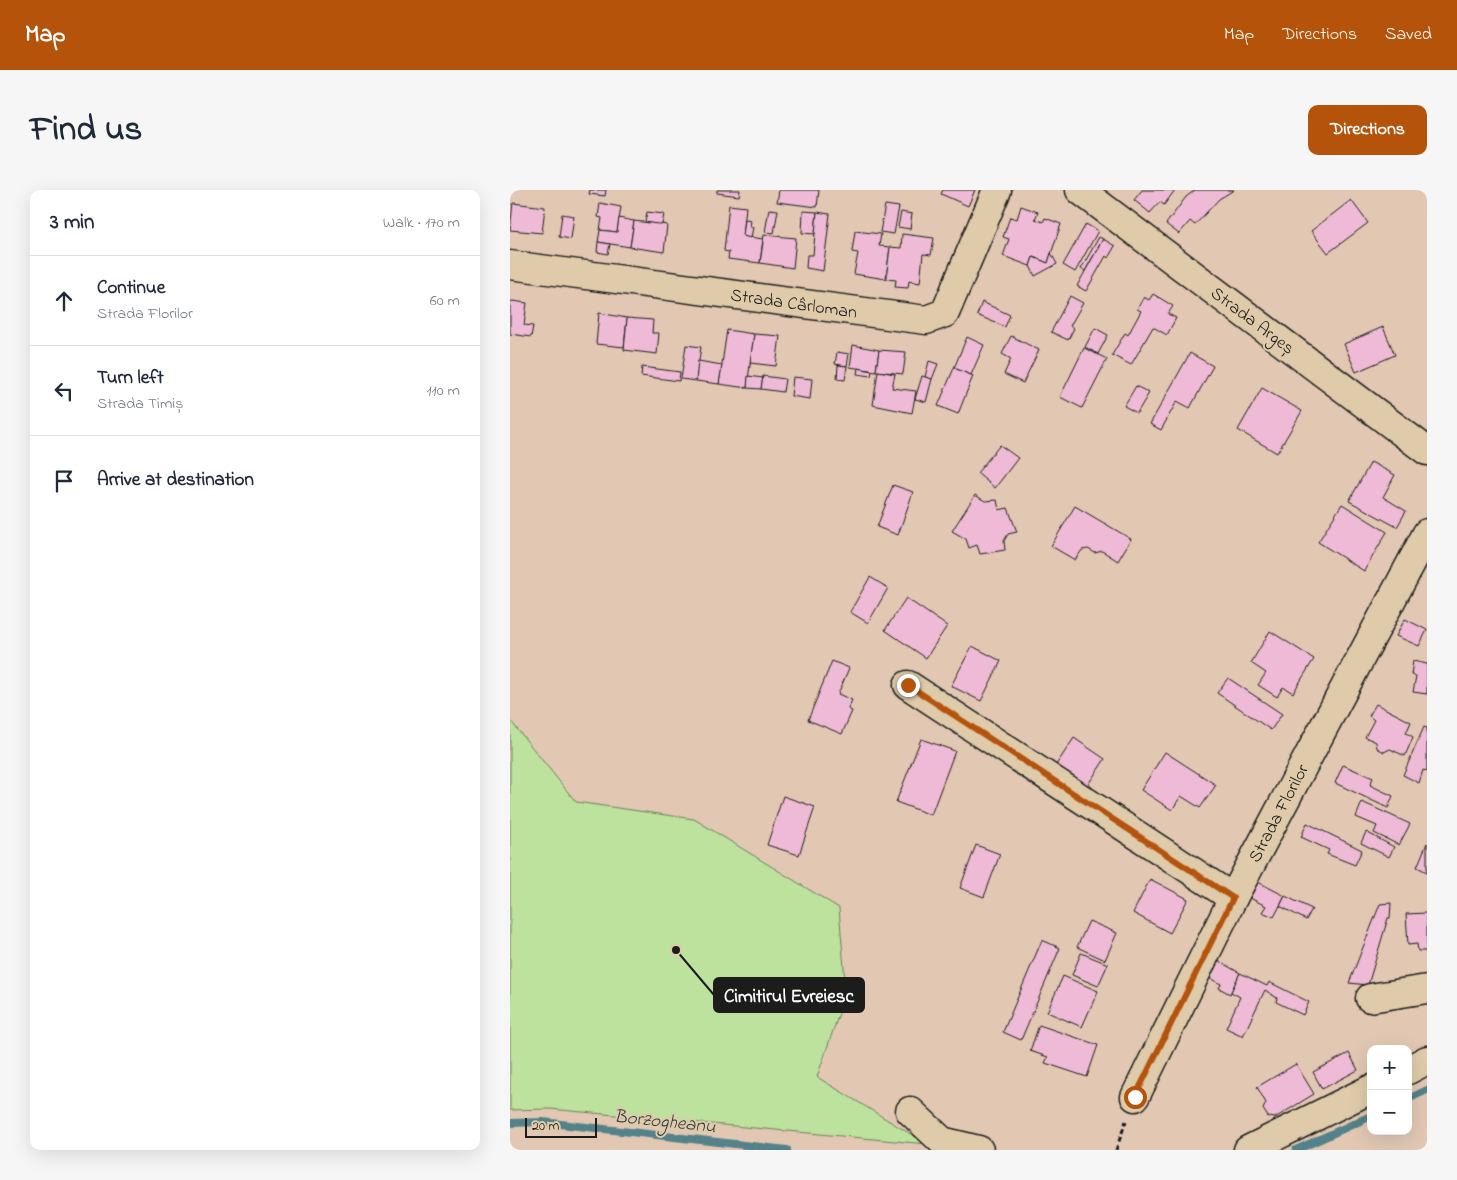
<!DOCTYPE html>
<html lang="en">
<head>
<meta charset="utf-8">
<style>
	:root { --surface:#fff; --page:#f6f6f7; --text:#1f2937; --muted:#747a83; --line:#e0e1e3; --accent:#b45309 }
	body { margin:0; font-family:"Indie Flower",sans-serif; background:var(--page); color:var(--text) }
	.controls { position:absolute; right:15px; bottom:15px; display:grid; overflow:hidden; border-radius:10px; box-shadow:0 5px 20px #0002 }
	.controls button { width:45px; height:45px; display:grid; place-items:center; padding:0; border:0; border-bottom:1px solid var(--line); background:var(--surface); color:var(--text); font:25px sans-serif }
	.scale { position:absolute; left:15px; bottom:12px; width:72px; box-sizing:border-box; padding-left:5px; border:2px solid #1c1c1c; border-top:0; font-size:14px; line-height:18px; white-space:nowrap; color:#1c1c1c; -webkit-text-stroke:4px #dfcbaa; paint-order:stroke }
	.stop { position:absolute; width:15px; height:15px; margin:-11px; border:4px solid #b45309; border-radius:50%; background:#fff }
	.stop.end { background:#b45309; border-color:#fff; box-shadow:0 1px 5px #0008 }
	.list { margin:0; padding:0; list-style:none }
	h2 { display:flex; justify-content:space-between; align-items:center; height:65px; margin:0; padding:0 20px; font-size:21px }
	h2 small { font-size:16px; font-weight:400; color:var(--muted) }
	.list li { display:grid; grid-template-columns:32px 1fr auto; gap:15px; align-items:center; box-sizing:border-box; height:90px; padding:0 20px; border-top:1px solid var(--line) }
	.list b { display:block; font-size:19px; white-space:nowrap }
	.list p { margin:0; font-size:16px; white-space:nowrap; color:var(--muted) }
	.list em { font-size:16px; font-style:normal; color:var(--muted) }
	.icon { flex:none; width:28px; height:28px; fill:none; stroke:currentColor; stroke-width:2; stroke-linecap:round; stroke-linejoin:round }
	.map { position:relative; flex:none; width:917px; height:960px; overflow:hidden; border-radius:10px }
	header { display:flex; align-items:center; gap:30px; box-sizing:border-box; height:70px; padding:0 25px; background:var(--accent); color:#fff }
	header strong { font-size:24px }
	nav { display:flex; gap:28px; margin-inline-start:auto; font-size:18px }
	.intro { display:flex; align-items:center; justify-content:space-between; box-sizing:border-box; height:120px; padding:0 30px }
	h1 { margin:0; font-size:35px }
	.button { padding:12px 22px; border-radius:10px; background:var(--accent); color:#fff; font-size:18px; font-weight:700 }
	main { display:flex; gap:30px; padding:0 30px }
	aside { flex:1; background:var(--surface); border-radius:10px; box-shadow:0 5px 20px #0002 }
	.map>svg:first-child { display:block }
</style>
</head>
<body>
<header>
<strong>Map</strong>
<nav><a>Map</a><a>Directions</a><a>Saved</a></nav>
</header>
<div class="intro"><h1>Find us</h1><a class="button">Directions</a></div>
<main>
<aside>
<h2>3 min<small>Walk · 170 m</small></h2>
<ul class="list">
<li><svg class="icon" aria-label="ahead" viewBox="0 0 24 24"><path d="M12 20V5M6 11l6-6 6 6"/></svg><div><b>Continue</b><p>Strada Florilor</p></div><em>60 m</em></li>
<li><svg class="icon" aria-label="left" viewBox="0 0 24 24"><path d="M17 20v-9H6M10 6l-5 5 5 5"/></svg><div><b>Turn left</b><p>Strada Timiș</p></div><em>110 m</em></li>
<li><svg class="icon" aria-label="arrive" viewBox="0 0 24 24"><path d="M6 21V4h12l-3 4 3 4H6"/></svg><div><b>Arrive at destination</b></div></li>
</ul>
</aside>
<div class="map">
<svg width="917" height="960" viewBox="0 0 917 960">
	<rect width="100%" height="100%" fill="#e2c8b3"/>
	<filter id="ink" filterUnits="userSpaceOnUse"><feTurbulence type="fractalNoise" baseFrequency=".02" numOctaves="2"/><feDisplacementMap in="SourceGraphic" scale="10" xChannelSelector="R" yChannelSelector="G"/><feConvolveMatrix kernelMatrix="1 2 1 2 8 2 1 2 1" color-interpolation-filters="sRGB"/></filter>
	<g filter="url(#ink)">
		<polygon fill="#bce29d" stroke="#6c7f5c" points="0,530 66,612 184,629 329,718 336,803 307,887 417,954 40,919 0,920"/>
		<g fill="none" stroke-linecap="round" stroke-linejoin="round">
			<g stroke="#53828a" stroke-width="8">
				<polyline points="898,909 917,900"/>
				<polyline points="0,933 33,932 277,960"/>
				<polyline points="786,960 861,926"/>
			</g>
		</g>
		<g fill="#eebad6" stroke="#1c1c1c">
			<polygon points="80,0 96,0 95,6 79,4"/>
			<polygon points="207,0 230,0 229,6 207,3"/>
			<polygon points="269,0 309,0 307,17 267,12"/>
			<polygon points="433,0 465,0 458,16 431,4"/>
			<polygon points="632,0 665,0 654,15 650,12 640,23 624,10"/>
			<polygon points="685,0 724,0 709,9 685,35 680,31 669,44 656,34 676,7"/>
			<polygon points="841,10 858,33 818,63 801,41"/>
			<polygon points="3,13 35,17 32,43 0,40"/>
			<polygon points="90,13 111,17 107,42 90,40 92,28 88,27"/>
			<polygon points="219,15 236,17 233,46 253,49 250,73 218,69 219,62 214,61"/>
			<polygon points="375,15 389,17 384,44 370,42"/>
			<polygon points="511,16 528,22 525,29 533,32 535,28 551,34 538,73 523,67 520,76 493,66 499,49 493,47 500,27 507,29"/>
			<polygon points="259,19 268,20 264,43 255,42"/>
			<polygon points="293,21 307,22 305,44 292,43"/>
			<polygon points="137,22 154,24 152,35 135,32"/>
			<polygon points="307,22 320,24 313,81 296,78 297,65 303,65"/>
			<polygon points="391,22 402,24 400,39 388,37"/>
			<polygon points="52,24 64,26 61,49 49,47"/>
			<polygon points="109,28 124,31 120,57 88,52 90,40 107,42"/>
			<polygon points="235,29 241,30 240,37 243,37 241,48 233,46"/>
			<polygon points="124,31 157,35 154,62 120,57"/>
			<polygon points="576,34 588,41 565,82 553,75"/>
			<polygon points="345,41 371,44 369,56 380,57 376,89 344,84 348,63 342,62"/>
			<polygon points="392,44 424,48 421,65 413,64 410,93 399,91 398,98 385,97 386,90 376,89 380,57 391,58"/>
			<polygon points="254,45 286,48 283,78 250,73"/>
			<polygon points="589,47 593,49 575,81 571,79"/>
			<polygon points="593,49 605,56 598,68 596,66 576,101 567,96"/>
			<polygon points="88,52 100,54 98,64 87,62"/>
			<polygon points="541,63 547,74 525,86 520,76 523,67 538,73"/>
			<polygon points="643,104 663,116 658,124 666,128 657,145 643,137 621,175 602,165 615,143 618,145 631,121 627,119 634,107 639,110"/>
			<polygon points="560,106 573,113 560,136 564,138 558,150 541,142"/>
			<polygon points="2,111 17,113 14,135 23,136 21,147 0,144 0,112"/>
			<polygon points="472,112 500,125 495,137 467,125"/>
			<polygon points="89,123 117,128 114,157 86,154"/>
			<polygon points="117,128 143,130 142,143 149,143 147,164 114,160"/>
			<polygon points="873,137 885,165 846,182 834,154"/>
			<polygon points="585,138 598,145 588,164 575,157"/>
			<polygon points="217,140 244,144 237,198 209,194"/>
			<polygon points="244,144 270,146 266,176 240,173"/>
			<polygon points="501,146 529,160 513,193 494,184 501,169 492,164"/>
			<polygon points="457,147 474,155 461,185 444,178"/>
			<polygon points="176,155 191,157 186,191 171,189"/>
			<polygon points="343,155 369,160 366,181 340,177"/>
			<polygon points="574,158 597,169 572,218 550,207"/>
			<polygon points="369,160 396,162 393,184 366,181"/>
			<polygon points="327,162 339,164 337,176 325,174"/>
			<polygon points="680,163 703,176 680,218 667,211 651,240 640,234"/>
			<polygon points="188,171 212,175 209,194 186,191"/>
			<polygon points="419,171 428,174 422,189 415,187"/>
			<polygon points="328,175 337,176 335,190 327,189"/>
			<polygon points="132,177 170,182 169,191 131,186"/>
			<polygon points="348,178 362,181 361,186 347,184"/>
			<polygon points="444,178 463,186 448,224 428,216"/>
			<polygon points="368,181 385,184 382,198 406,201 402,223 363,215"/>
			<polygon points="238,186 253,188 251,199 237,198"/>
			<polygon points="253,186 275,189 273,202 251,199"/>
			<polygon points="412,186 422,189 416,212 405,209"/>
			<polygon points="283,187 302,189 300,209 281,206"/>
			<polygon points="626,196 639,203 627,223 614,216"/>
			<polygon points="752,198 792,221 767,263 728,240"/>
			<polygon points="490,255 508,268 485,298 467,283"/>
			<polygon points="861,272 885,285 873,307 896,321 887,337 839,311"/>
			<polygon points="383,295 403,302 388,345 367,337"/>
			<polygon points="465,305 475,311 487,310 489,320 498,318 507,342 498,344 494,351 495,360 470,364 467,355 459,358 456,349 442,341"/>
			<polygon points="832,314 877,342 854,381 808,352"/>
			<polygon points="565,316 621,349 608,371 592,361 585,363 578,359 572,360 565,370 541,356"/>
			<polygon points="360,387 378,398 358,433 340,422"/>
			<polygon points="396,408 437,436 416,468 375,440"/>
			<polygon points="895,429 917,440 909,456 886,446"/>
			<polygon points="760,441 804,469 783,503 773,497 767,507 748,495 756,483 741,473"/>
			<polygon points="462,456 491,471 471,511 441,496"/>
			<polygon points="322,471 339,478 328,504 342,510 338,519 342,521 332,544 298,530"/>
			<polygon points="903,471 917,474 917,504 903,502 906,486 901,485"/>
			<polygon points="718,488 772,524 761,540 707,503"/>
			<polygon points="866,514 901,532 896,543 903,547 895,566 880,559 874,562 867,558 866,552 855,547 864,530 859,526"/>
			<polygon points="914,537 917,538 917,581 913,580 909,593 893,585"/>
			<polygon points="564,548 595,569 575,599 544,578"/>
			<polygon points="411,549 445,561 421,625 386,612"/>
			<polygon points="655,562 706,595 690,618 671,606 662,620 631,600"/>
			<polygon points="833,575 863,588 860,595 883,606 878,618 825,593"/>
			<polygon points="273,606 305,617 289,665 257,655"/>
			<polygon points="852,612 900,634 889,655 864,643 867,636 846,627"/>
			<polygon points="797,633 852,660 845,675 817,664 819,660 791,647"/>
			<polygon points="856,642 884,657 879,667 851,653"/>
			<polygon points="917,653 917,682 907,677"/>
			<polygon points="466,655 490,664 474,707 450,698"/>
			<polygon points="640,689 678,709 660,743 623,723"/>
			<polygon points="748,692 775,706 764,727 752,722 756,716 740,708"/>
			<polygon points="775,706 802,719 796,730 770,716"/>
			<polygon points="881,713 880,728 878,728 858,795 839,793 870,714"/>
			<polygon points="917,723 917,761 908,761 907,754 898,755 896,724"/>
			<polygon points="579,731 607,743 595,770 567,757"/>
			<polygon points="532,750 550,758 511,850 493,842"/>
			<polygon points="571,763 598,774 588,796 562,785"/>
			<polygon points="703,768 730,783 720,804 709,798 711,794 695,786"/>
			<polygon points="730,783 757,796 759,792 799,812 793,825 766,812 767,808 755,800 733,846 716,838 730,807 721,802"/>
			<polygon points="553,786 588,801 572,837 537,822"/>
			<polygon points="529,835 588,855 577,887 535,873 538,867 520,861"/>
			<polygon points="839,863 848,880 812,899 803,882"/>
			<polygon points="786,874 804,904 765,928 758,927 753,919 756,913 747,897"/>
		</g>
		<g fill="none" stroke-linecap="round" stroke-linejoin="round">
			<g stroke="#1c1c1c" stroke-width="31">
				<g id="minor">
					<polyline points="570,0 917,261"/>
					<polyline points="0,75 416,130 435,123 487,0"/>
					<polyline points="398,495 723,708"/>
					<polyline points="860,808 917,799"/>
					<polyline points="898,880 917,870"/>
					<polyline points="625,907 723,708 917,343"/>
					<polyline points="400,921 432,951 469,960"/>
					<polyline points="738,960 861,899"/>
				</g>
			</g>
			<polyline stroke="#1c1c1c" stroke-width="3" stroke-dasharray="5 4" stroke-linecap="butt" points="606,960 616,931"/>
			<use href="#minor" stroke="#dfcbaa" stroke-width="28"/>
		</g>
	</g>
	<g fill="none" stroke-linecap="round" stroke-linejoin="round" filter="url(#ink)">
		<polyline stroke="#b45309" stroke-width="6" points="398,495 723,708 625,907"/>
	</g>
	<g text-anchor="middle" stroke-width="4" stroke-linejoin="round" paint-order="stroke">
		<g font-size="18" fill="#1c1c1c" stroke="#dfcbaa">
			<text transform="translate(284 113) rotate(8)" y="6">Strada Cârloman</text>
			<text transform="translate(743 130) rotate(37)" y="6">Strada Argeș</text>
			<text transform="translate(768 623) rotate(-62)" y="6">Strada Florilor</text>
		</g>
		<g font-size="19" font-style="italic" fill="#2e3e41" stroke="#dfcbaa">
			<text transform="translate(155 930) rotate(6)" y="7">Borzogheanu</text>
		</g>
	</g>
	<path fill="none" stroke="#1c1c1c" stroke-width="2" d="M166 760L204 805"/>
	<circle fill="#1c1c1c" stroke="#dfcbaa" stroke-width="2" cx="166" cy="760" r="5"/>
	<rect fill="#1c1c1c" stroke="#1c1c1c" stroke-width="2" x="204" y="788" width="150" height="34" rx="5"/>
	<g font-size="19" text-anchor="middle" font-weight="bold" fill="#fff">
		<text x="279" y="812">Cimitirul Evreiesc</text>
	</g>
</svg>
<div class="controls">
<button>+</button>
<button>−</button>
</div>
<div class="scale">20 m</div>
<div class="stop" style="left:625px;top:907px"></div>
<div class="stop end" style="left:398px;top:495px"></div>
</div>
</main>
</body>
</html>
